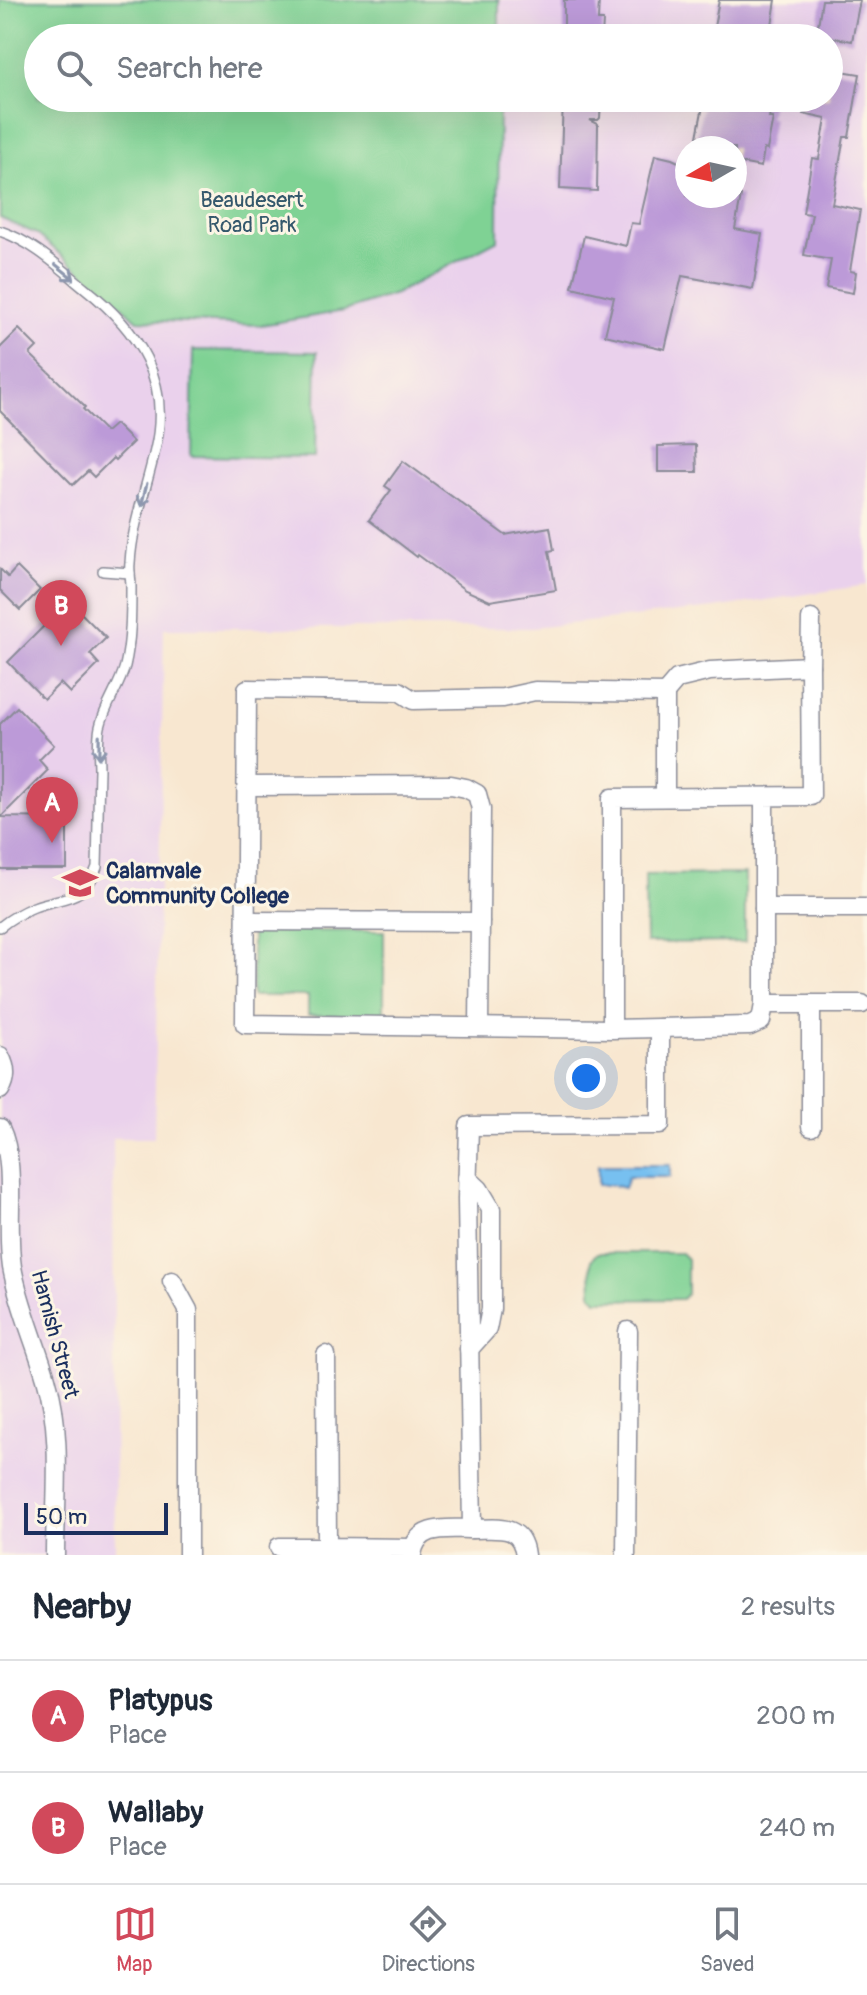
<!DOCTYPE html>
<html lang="en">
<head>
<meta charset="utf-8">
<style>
	:root { --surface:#fff; --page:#f2f2f3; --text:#1f2937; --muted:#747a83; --line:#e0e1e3; --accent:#d1495b }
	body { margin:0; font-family:Pangolin,sans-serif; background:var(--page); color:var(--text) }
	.compass { position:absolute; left:675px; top:136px; width:72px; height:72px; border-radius:50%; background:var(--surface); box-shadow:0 8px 32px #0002; rotate:261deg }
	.scale { position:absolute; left:24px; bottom:20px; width:144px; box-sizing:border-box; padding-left:8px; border:4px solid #1b2f5e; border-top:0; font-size:22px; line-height:28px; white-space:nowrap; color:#1b2f5e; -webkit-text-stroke:6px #fcf5e5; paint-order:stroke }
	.you { position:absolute; left:586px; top:1078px; width:28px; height:28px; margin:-20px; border:6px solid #fff; border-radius:50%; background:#1a73e8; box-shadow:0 0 0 12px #1a73e833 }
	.badge { display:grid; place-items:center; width:52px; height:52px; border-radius:50%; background:var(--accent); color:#fff; font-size:26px; font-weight:700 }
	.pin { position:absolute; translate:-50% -66px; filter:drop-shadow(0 2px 4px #0008) }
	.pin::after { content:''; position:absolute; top:42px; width:28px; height:24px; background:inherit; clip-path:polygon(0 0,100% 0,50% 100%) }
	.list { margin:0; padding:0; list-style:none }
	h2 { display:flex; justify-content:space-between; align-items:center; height:104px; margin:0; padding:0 32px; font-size:34px }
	h2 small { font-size:26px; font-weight:400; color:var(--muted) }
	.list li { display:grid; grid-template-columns:52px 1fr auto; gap:24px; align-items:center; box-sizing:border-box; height:112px; padding:0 32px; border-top:2px solid var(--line) }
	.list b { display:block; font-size:30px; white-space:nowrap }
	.list p { margin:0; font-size:26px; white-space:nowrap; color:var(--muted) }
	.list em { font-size:26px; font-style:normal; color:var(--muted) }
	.icon { flex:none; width:44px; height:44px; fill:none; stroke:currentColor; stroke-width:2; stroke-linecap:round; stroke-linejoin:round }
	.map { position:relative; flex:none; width:867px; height:1555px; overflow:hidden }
	.search { position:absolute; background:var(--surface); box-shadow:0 8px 32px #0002; left:24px; right:24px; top:24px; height:88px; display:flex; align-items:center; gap:20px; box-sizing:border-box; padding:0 28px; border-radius:44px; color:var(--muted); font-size:30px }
	.sheet { height:328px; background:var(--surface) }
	nav { display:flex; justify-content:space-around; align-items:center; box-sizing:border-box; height:112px; border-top:2px solid var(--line); background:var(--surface); font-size:22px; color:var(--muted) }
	nav a { display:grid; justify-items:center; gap:4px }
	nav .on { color:var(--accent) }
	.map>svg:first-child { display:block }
</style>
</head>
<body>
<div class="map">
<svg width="867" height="1555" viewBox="0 0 867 1555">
	<rect width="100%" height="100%" fill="#fcf5e5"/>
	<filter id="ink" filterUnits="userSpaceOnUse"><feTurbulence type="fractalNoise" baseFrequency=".0125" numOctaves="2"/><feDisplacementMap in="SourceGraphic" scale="16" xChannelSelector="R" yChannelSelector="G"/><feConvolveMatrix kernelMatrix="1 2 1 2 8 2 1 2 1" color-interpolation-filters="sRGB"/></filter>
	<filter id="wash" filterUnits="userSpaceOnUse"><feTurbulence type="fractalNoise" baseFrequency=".006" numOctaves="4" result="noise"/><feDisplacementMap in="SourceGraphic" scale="32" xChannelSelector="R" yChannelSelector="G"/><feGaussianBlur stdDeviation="1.8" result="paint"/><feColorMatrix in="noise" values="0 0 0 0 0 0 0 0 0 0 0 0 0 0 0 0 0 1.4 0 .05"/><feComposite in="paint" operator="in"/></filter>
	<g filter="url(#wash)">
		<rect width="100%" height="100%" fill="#f8e7d0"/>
		<path fill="#ead1ec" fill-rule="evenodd" d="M499 0H867V585L714 608 532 628H164L154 1138H113L115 1555H0V218L37 234 138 320 261 325 344 311 395 294 498 240 499 98H829V38H499ZM687 148H735V196H687Z"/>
		<g fill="#7fd294" stroke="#4d8079" stroke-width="2">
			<polygon points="0,0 499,0 499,38 38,38 38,98 499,98 498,240 395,294 344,311 261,325 138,320 37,234 0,218"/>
			<polygon points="193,350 317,352 315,458 191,456"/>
			<polygon points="745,874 745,942 646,943 645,875"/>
			<polygon points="252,931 384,931 384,1015 308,1015 308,996 252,996"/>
			<polygon points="597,1253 681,1253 687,1259 687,1294 682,1299 597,1300 592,1294 591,1260"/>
		</g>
		<polygon fill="#77c0f0" stroke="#4978a7" stroke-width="2" points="598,1165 670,1165 670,1177 628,1177 624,1188 612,1185 598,1185"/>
		<g id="blocks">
			<g fill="#bc9ad8">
				<polygon points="564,0 599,0 598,20 603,20 602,38 564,38"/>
				<polygon points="719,0 776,0 770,38 712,38"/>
				<polygon points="822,0 860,0 852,41 836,38 816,38"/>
				<polygon points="835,70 860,74 849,137 844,137 832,204 860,210 850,271 856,272 853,293 826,288 831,260 804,255 812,214 803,213 812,158 819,159 826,119 803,114 806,98 829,98 829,76 833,77"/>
				<polygon points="563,98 601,98 600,118 598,120 590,120 598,124 597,191 560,189"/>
				<polygon points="723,98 755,98 772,101 769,118 773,118 767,150 764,149 761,167 735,162 735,148 714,148 716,140 697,137 703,106 721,109"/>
				<polygon points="655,155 672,159 687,166 687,196 741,196 735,229 762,234 753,289 682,276 665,349 605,335 614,297 572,287 584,236 626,246 631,223 639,224"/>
				<polygon points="19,329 37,347 30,354 85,407 83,409 106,432 115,424 133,442 115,460 113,458 94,477 88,471 73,485 0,411 0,348"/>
				<polygon points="696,445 697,472 658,472 658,446"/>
				<polygon points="403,461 505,535 550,527 554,550 549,551 556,590 490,601 465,590 418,555 417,557 369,520 391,490 385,486"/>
				<polygon points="17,567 40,590 20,610 0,590 0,569 8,577"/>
				<polygon points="69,601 106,638 90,654 99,664 70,693 60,683 44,699 8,662"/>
				<polygon points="17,707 54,745 39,760 48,770 1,817 67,818 67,869 0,869 0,724"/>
			</g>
		</g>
	</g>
	<g filter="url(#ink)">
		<use href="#blocks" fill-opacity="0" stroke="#8a8b97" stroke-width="2"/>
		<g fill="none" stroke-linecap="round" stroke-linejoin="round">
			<g stroke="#8a8b97" stroke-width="12">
				<g id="service">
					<path d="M0 231C33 242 58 266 85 288 138 330 172 380 155 450 147 487 132 525 130 563 129 571 131 579 131 587 131 612 131 641 125 666 119 688 105 705 100 727 97 741 99 756 99 770 98 802 98 835 97 867 85 902 63 896 34 907 21 912 10 919 0 927"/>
					<polyline points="103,571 130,573"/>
				</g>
			</g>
			<g stroke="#8a8b97" stroke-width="21">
				<g id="minor">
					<polyline points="810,666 811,619"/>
					<polyline points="665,693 665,797"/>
					<polyline points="248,786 451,785 466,788 477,794 481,809 479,1027"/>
					<polyline points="764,908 867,908"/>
					<polyline points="246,921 480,922"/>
					<polyline points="764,1004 862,1004"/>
					<polyline points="612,1029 245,1024 247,689 399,691 413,700 503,698 535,691 665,693 677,679 710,671 810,666 811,796 612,798 612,1029 750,1026 761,1021 764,1004 764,798"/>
					<path d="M0 1056C6 1067 7 1079 0 1090"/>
					<polyline points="811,1127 811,1004"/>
					<path d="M0 1128C18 1166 5 1223 12 1267 19 1306 35 1340 46 1378 63 1434 55 1497 55 1555"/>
					<polyline points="467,1178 479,1189 491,1209 491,1309 487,1329 469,1349"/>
					<polyline points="172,1281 188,1310 188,1555"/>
					<polyline points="326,1355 327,1547 413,1548"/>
					<polyline points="279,1547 327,1547"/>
					<path d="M412 1555C416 1523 449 1529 472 1529"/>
					<path d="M525 1555C521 1523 498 1529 472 1529L467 1199 469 1126 660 1125V1028"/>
					<polyline points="626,1555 628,1331"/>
				</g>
			</g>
			<use href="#service" stroke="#fff" stroke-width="9"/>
			<use href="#minor" stroke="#fff" stroke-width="18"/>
		</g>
		<defs><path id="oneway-shaft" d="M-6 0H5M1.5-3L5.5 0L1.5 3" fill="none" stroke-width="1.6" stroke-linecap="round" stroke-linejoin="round" transform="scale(2)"/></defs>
		<g stroke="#8d97ae">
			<use href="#oneway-shaft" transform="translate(65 272) rotate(39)"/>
			<use href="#oneway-shaft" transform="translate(144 495) rotate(104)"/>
			<use href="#oneway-shaft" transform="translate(99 747) rotate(91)"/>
		</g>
	</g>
	<defs>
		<g id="school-bare" transform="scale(2.76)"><path d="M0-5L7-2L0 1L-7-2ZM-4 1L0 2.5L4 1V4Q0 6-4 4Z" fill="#d1495b" stroke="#fcf5e5" stroke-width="2.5" paint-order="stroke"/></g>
	</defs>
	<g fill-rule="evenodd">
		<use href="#school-bare" x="80" y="883"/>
	</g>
	<g text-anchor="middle" stroke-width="6" stroke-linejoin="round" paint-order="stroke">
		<g font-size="22" fill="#34586c" stroke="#fcf5e5">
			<text x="252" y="207">Beaudesert<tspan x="252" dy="25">Road Park</tspan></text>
		</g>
		<g font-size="22" font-weight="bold" fill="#1b2f5e" stroke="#fcf5e5" text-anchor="start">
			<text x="106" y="878">Calamvale<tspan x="106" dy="25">Community College</tspan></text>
		</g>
		<g font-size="22" fill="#1b2f5e" stroke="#fcf5e5">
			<text transform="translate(56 1334) rotate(75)" y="8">Hamish Street</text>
		</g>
	</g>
</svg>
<svg class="compass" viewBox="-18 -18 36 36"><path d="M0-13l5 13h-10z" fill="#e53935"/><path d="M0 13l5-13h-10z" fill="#747a83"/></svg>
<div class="scale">50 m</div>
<div class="you"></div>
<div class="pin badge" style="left:52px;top:843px">A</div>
<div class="pin badge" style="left:61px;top:646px">B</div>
<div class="search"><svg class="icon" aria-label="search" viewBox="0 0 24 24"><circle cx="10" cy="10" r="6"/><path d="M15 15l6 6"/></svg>Search here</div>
</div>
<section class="sheet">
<h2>Nearby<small>2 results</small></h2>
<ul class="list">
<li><span class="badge">A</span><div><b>Platypus</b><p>Place</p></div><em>200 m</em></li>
<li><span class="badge">B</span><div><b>Wallaby</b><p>Place</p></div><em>240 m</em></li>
</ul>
</section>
<nav>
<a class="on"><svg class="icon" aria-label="map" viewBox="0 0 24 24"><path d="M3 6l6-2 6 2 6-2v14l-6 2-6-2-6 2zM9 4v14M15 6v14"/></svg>Map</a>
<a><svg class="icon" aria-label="directions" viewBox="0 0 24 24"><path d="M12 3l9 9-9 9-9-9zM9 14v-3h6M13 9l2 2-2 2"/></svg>Directions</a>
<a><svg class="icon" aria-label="saved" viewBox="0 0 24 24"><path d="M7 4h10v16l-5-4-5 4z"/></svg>Saved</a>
</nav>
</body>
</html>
